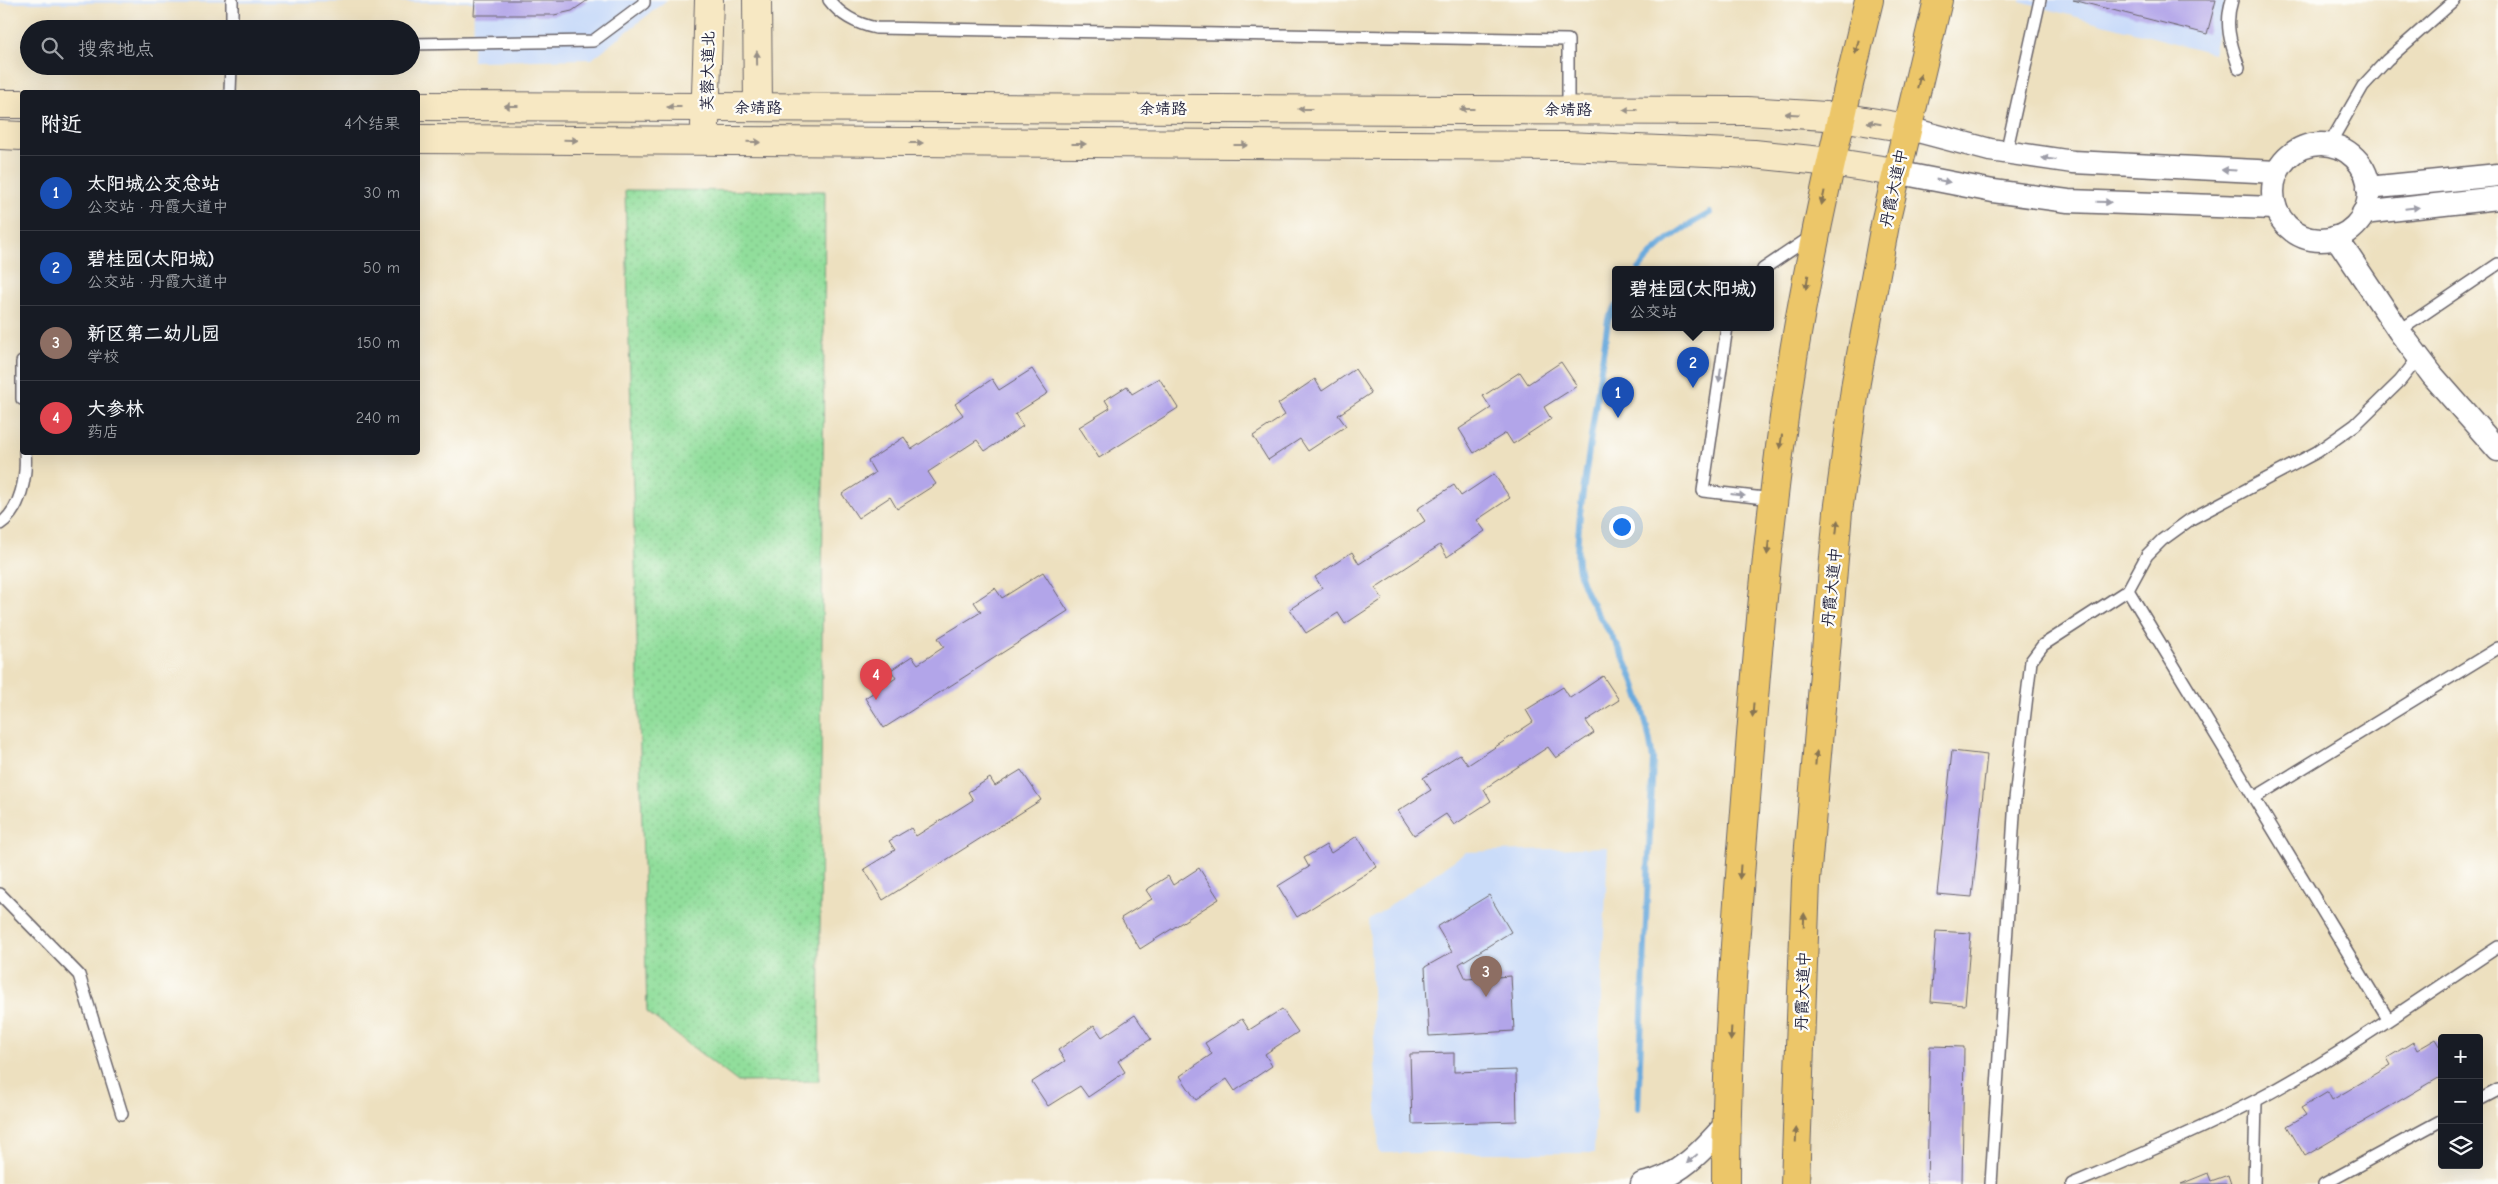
<!DOCTYPE html>
<html lang="zh">
<head>
<meta charset="utf-8">
<style>
	:root { --surface:#171b24; --page:#20242c; --text:#f1f3f6; --muted:#9ea1a6; --line:#363941; --accent:#d690ce }
	body { margin:0; font-family:"Comic Neue","LXGW WenKai TC",sans-serif; background:var(--page); color:var(--text) }
	.controls { position:absolute; right:15px; bottom:15px; display:grid; overflow:hidden; border-radius:5px; box-shadow:0 5px 20px #0002 }
	.controls button { width:45px; height:45px; display:grid; place-items:center; padding:0; border:0; border-bottom:1px solid var(--line); background:var(--surface); color:var(--text); font:25px sans-serif }
	.you { position:absolute; left:1621px; top:526px; width:18px; height:18px; margin:-12px; border:4px solid #fff; border-radius:50%; background:#1a73e8; box-shadow:0 0 0 8px #1a73e833 }
	.badge { display:grid; place-items:center; width:32px; height:32px; border-radius:50%; background:var(--accent); color:#fff; font-size:16px; font-weight:700 }
	.pin { position:absolute; translate:-50% -41px; filter:drop-shadow(0 1px 2px #0008) }
	.pin::after { content:''; position:absolute; top:26px; width:18px; height:15px; background:inherit; clip-path:polygon(0 0,100% 0,50% 100%) }
	.popup { position:absolute; left:1612px; top:266px; width:162px; height:65px; box-sizing:border-box; display:grid; place-content:center; border-radius:5px; background:var(--surface); filter:drop-shadow(0 1px 4px #0005); font-size:16px; white-space:nowrap; color:var(--muted) }
	.popup b { font-size:19px; color:var(--text) }
	.popup::after { content:''; position:absolute; left:50%; top:100%; margin-left:-10px; border:10px solid transparent; border-top-color:var(--surface) }
	.list { margin:0; padding:0; list-style:none }
	h2 { display:flex; justify-content:space-between; align-items:center; height:65px; margin:0; padding:0 20px; font-size:21px }
	h2 small { font-size:16px; font-weight:400; color:var(--muted) }
	.list li { display:grid; grid-template-columns:32px 1fr auto; gap:15px; align-items:center; box-sizing:border-box; height:75px; padding:0 20px; border-top:1px solid var(--line) }
	.list b { display:block; font-size:19px; white-space:nowrap }
	.list p { margin:0; font-size:16px; white-space:nowrap; color:var(--muted) }
	.list em { font-size:16px; font-style:normal; color:var(--muted) }
	.icon { flex:none; width:28px; height:28px; fill:none; stroke:currentColor; stroke-width:2; stroke-linecap:round; stroke-linejoin:round }
	.map { position:relative; flex:none; width:2498px; height:1184px; overflow:hidden }
	.search { position:absolute; background:var(--surface); box-shadow:0 5px 20px #0002; left:20px; top:20px; width:400px; height:55px; display:flex; align-items:center; gap:12px; box-sizing:border-box; padding:0 18px; border-radius:28px; color:var(--muted); font-size:19px }
	.panel { position:absolute; background:var(--surface); box-shadow:0 5px 20px #0002; left:20px; top:90px; width:400px; height:365px; border-radius:5px }
	.map>svg:first-child { display:block }
</style>
</head>
<body>
<div class="map">
<svg width="2498" height="1184" viewBox="0 0 2498 1184">
	<defs>
		<pattern id="grass-dots" width="8" height="8" patternUnits="userSpaceOnUse" patternTransform="scale(1.25)"><rect width="8" height="8" fill="#91de9b"/><path d="M2 2h.1M6 6h.1" fill="none" stroke="#7dbe86" stroke-width="1.8" stroke-linecap="round"/></pattern>
	</defs>
	<rect width="100%" height="100%" fill="#fdfcf7"/>
	<filter id="ink" filterUnits="userSpaceOnUse"><feTurbulence type="fractalNoise" baseFrequency=".02" numOctaves="2"/><feDisplacementMap in="SourceGraphic" scale="10" xChannelSelector="R" yChannelSelector="G"/><feConvolveMatrix kernelMatrix="1 2 1 2 8 2 1 2 1" color-interpolation-filters="sRGB"/></filter>
	<filter id="wash" filterUnits="userSpaceOnUse"><feTurbulence type="fractalNoise" baseFrequency=".0096" numOctaves="4" result="noise"/><feDisplacementMap in="SourceGraphic" scale="20" xChannelSelector="R" yChannelSelector="G"/><feGaussianBlur stdDeviation="1.12" result="paint"/><feColorMatrix in="noise" values="0 0 0 0 0 0 0 0 0 0 0 0 0 0 0 0 0 1.4 0 .05"/><feComposite in="paint" operator="in"/></filter>
	<g filter="url(#wash)">
		<rect width="100%" height="100%" fill="#ede0bf"/>
		<g fill="#cadcf9">
			<polygon points="0,0 667,0 592,59 473,61 474,2 0,3"/>
			<polygon points="2020,0 2226,0 2213,53 2020,2"/>
			<polygon points="1608,847 1594,1153 1379,1153 1369,920 1466,852"/>
		</g>
		<polygon fill="url(#grass-dots)" stroke="#5a806b" points="625,190 825,191 819,1081 738,1082 647,1012"/>
		<g fill="none" stroke-linecap="round" stroke-linejoin="round">
			<g stroke="#6aaadd" stroke-width="6">
				<path d="M1639 269C1657 244 1683 228 1710 213"/>
				<path d="M1616 306 1608 320 1580 513C1579 532 1575 552 1579 571 1585 599 1606 624 1619 649 1638 682 1647 722 1653 759L1638 1108"/>
			</g>
		</g>
		<g id="blocks">
			<g fill="#b2a5e9">
				<polygon points="475,0 588,0 572,11 554,15 474,15"/>
				<polygon points="2073,0 2216,0 2207,34"/>
				<polygon points="1561,362 1577,386 1544,407 1551,419 1513,444 1506,433 1474,453 1459,429 1491,408 1483,396 1520,372 1528,384"/>
				<polygon points="1032,369 1048,393 1015,414 1023,426 985,451 977,440 928,472 936,484 897,509 890,497 858,518 842,494 875,473 868,461 904,437 912,449 963,415 955,404 992,379 999,390"/>
				<polygon points="1355,369 1371,393 1338,415 1346,426 1308,451 1300,439 1268,460 1253,436 1285,415 1278,404 1315,379 1322,391"/>
				<polygon points="1159,378 1178,408 1099,458 1079,427 1110,408 1105,400 1127,386 1132,394"/>
				<polygon points="1494,474 1510,498 1477,520 1485,531 1447,557 1440,545 1375,588 1383,599 1345,624 1338,613 1306,633 1290,609 1322,588 1315,577 1352,552 1359,564 1425,521 1417,509 1454,485 1461,496"/>
				<polygon points="1043,572 1068,611 884,728 865,698 896,678 891,670 912,656 918,664 944,647 938,638 981,612 974,602 995,588 1002,598"/>
				<polygon points="1603,676 1619,700 1586,721 1594,733 1556,758 1548,747 1484,789 1491,801 1454,825 1446,814 1414,835 1398,811 1431,790 1423,778 1460,754 1468,765 1533,722 1526,710 1563,687 1570,698"/>
				<polygon points="1952,751 1987,755 1972,897 1937,894"/>
				<polygon points="1021,770 1041,800 883,900 864,869 895,850 889,841 911,828 916,836 973,800 968,792 990,778 995,786"/>
				<polygon points="1357,836 1377,867 1297,917 1278,886 1309,867 1304,858 1326,845 1331,853"/>
				<polygon points="1199,868 1219,899 1140,949 1121,918 1152,899 1146,890 1168,876 1173,885"/>
				<polygon points="1489,895 1511,932 1459,964 1466,979 1511,976 1514,1031 1429,1036 1425,967 1452,952 1437,927"/>
				<polygon points="1936,931 1971,933 1965,1005 1931,1002"/>
				<polygon points="1282,1009 1298,1032 1265,1054 1272,1066 1235,1091 1227,1079 1196,1100 1180,1076 1212,1054 1205,1043 1242,1019 1249,1030"/>
				<polygon points="1135,1015 1151,1039 1118,1061 1125,1072 1088,1097 1080,1086 1048,1106 1032,1082 1065,1061 1058,1050 1094,1025 1102,1037"/>
				<polygon points="2436,1039 2442,1049 2442,1076 2305,1156 2287,1126 2306,1115 2301,1108 2328,1092 2332,1100 2391,1065 2387,1058 2413,1042 2417,1050"/>
				<polygon points="1930,1046 1964,1047 1962,1184 1927,1184"/>
				<polygon points="1454,1053 1454,1072 1516,1070 1517,1121 1412,1124 1410,1054"/>
				<polygon points="2208,1173 2211,1181 2228,1175 2231,1184 2181,1184"/>
			</g>
		</g>
	</g>
	<g filter="url(#ink)">
		<use href="#blocks" fill-opacity="0" stroke="#696469" stroke-width="1"/>
		<g fill="none" stroke-linecap="round" stroke-linejoin="round">
			<g stroke="#696469" stroke-width="14">
				<g id="service">
					<path d="M829 0C841 16 857 24 876 28L1568 40V109"/>
					<path d="M2232 0C2224 25 2231 44 2239 68"/>
					<polyline points="232,29 232,0"/>
					<polyline points="411,44 593,41 644,3 644,0"/>
					<polyline points="230,92 231,66"/>
					<polyline points="2329,145 2363,86 2387,60 2455,0"/>
					<polyline points="2006,153 2040,0"/>
					<polyline points="1763,269 1812,236"/>
					<polyline points="1727,327 1703,491 1773,499"/>
					<polyline points="2399,331 2498,264"/>
					<polyline points="22,362 22,399"/>
					<path d="M0 524C21 510 27 476 25 452"/>
					<polyline points="2128,590 2388,1019"/>
					<polyline points="2254,798 2498,648"/>
					<polyline points="0,894 79,975 122,1114"/>
					<polyline points="2479,1100 2498,1090"/>
					<polyline points="1991,1184 2015,799 2031,661 2043,645 2128,590 2147,555 2162,540 2191,519 2317,452 2355,425 2400,381 2419,357"/>
					<path d="M2072 1184C2134 1158 2195 1132 2255 1101 2338 1057 2419 999 2498 947"/>
					<polyline points="2254,1184 2256,1101"/>
					<polyline points="2324,1184 2442,1120"/>
				</g>
			</g>
			<g stroke="#696469" stroke-width="25">
				<g id="minor">
					<polyline points="1907,128 1990,150 2073,162 2277,172"/>
					<circle cx="2321" cy="192" r="48"/>
					<polyline points="1895,172 1993,191 2068,201 2275,208"/>
					<polyline points="2368,188 2498,175"/>
					<polyline points="2363,213 2498,198"/>
					<polyline points="2336,237 2399,331 2433,376 2498,450"/>
					<path d="M1642 1184C1678 1178 1703 1150 1726 1124"/>
				</g>
			</g>
			<g stroke="#696469" stroke-width="30">
				<g id="secondary">
					<polyline points="757,0 758,107"/>
					<polyline points="0,104 22,104"/>
					<polyline points="418,106 1747,111 1841,117 1907,128"/>
					<polyline points="705,125 709,0"/>
					<polyline points="0,135 22,136"/>
					<polyline points="418,139 1566,146 1754,154 1831,162 1895,172"/>
				</g>
			</g>
			<g stroke="#696469" stroke-width="30">
				<g id="primary">
					<path d="M1726 1184C1726 1060 1735 936 1745 812 1756 667 1768 521 1790 376 1810 249 1839 125 1869 0"/>
					<polyline points="1795,1184 1806,881 1838,512 1856,382 1886,219 1938,0"/>
				</g>
			</g>
			<use href="#service" stroke="#fff" stroke-width="11"/>
			<use href="#minor" stroke="#fff" stroke-width="22"/>
			<use href="#secondary" stroke="#f7e8c3" stroke-width="28"/>
			<use href="#primary" stroke="#ecc669" stroke-width="28"/>
		</g>
		<defs><path id="oneway-solid" d="M-6-.8H1V-3.2L6.5 0L1 3.2V.8H-6Z" transform="scale(1.25)"/></defs>
		<g fill="#877452">
			<use href="#oneway-solid" transform="translate(1857 47) rotate(103)"/>
			<use href="#oneway-solid" transform="translate(1919 81) rotate(-76)"/>
			<use href="#oneway-solid" transform="translate(1823 198) rotate(102)"/>
			<use href="#oneway-solid" transform="translate(1807 282) rotate(100)"/>
			<use href="#oneway-solid" transform="translate(1781 442) rotate(98)"/>
			<use href="#oneway-solid" transform="translate(1837 527) rotate(-84)"/>
			<use href="#oneway-solid" transform="translate(1768 548) rotate(96)"/>
			<use href="#oneway-solid" transform="translate(1753 710) rotate(94)"/>
			<use href="#oneway-solid" transform="translate(1816 758) rotate(-85)"/>
			<use href="#oneway-solid" transform="translate(1740 872) rotate(94)"/>
			<use href="#oneway-solid" transform="translate(1804 920) rotate(-88)"/>
			<use href="#oneway-solid" transform="translate(1731 1034) rotate(93)"/>
			<use href="#oneway-solid" transform="translate(1796 1135) rotate(-88)"/>
		</g>
		<g fill="#978f86">
			<use href="#oneway-solid" transform="translate(757 58) rotate(-91)"/>
			<use href="#oneway-solid" transform="translate(511 106) rotate(-180)"/>
			<use href="#oneway-solid" transform="translate(674 107) rotate(-180)"/>
			<use href="#oneway-solid" transform="translate(1305 109) rotate(-180)"/>
			<use href="#oneway-solid" transform="translate(1467 109) rotate(-180)"/>
			<use href="#oneway-solid" transform="translate(1630 110) rotate(-180)"/>
			<use href="#oneway-solid" transform="translate(1792 114) rotate(-176)"/>
			<use href="#oneway-solid" transform="translate(1874 123) rotate(-171)"/>
			<use href="#oneway-solid" transform="translate(571 140) rotate(1)"/>
			<use href="#oneway-solid" transform="translate(754 142) rotate(1)"/>
			<use href="#oneway-solid" transform="translate(916 143)"/>
			<use href="#oneway-solid" transform="translate(1079 144)"/>
			<use href="#oneway-solid" transform="translate(1241 145)"/>
		</g>
		<g fill="#9c9ca7">
			<use href="#oneway-solid" transform="translate(2049 159) rotate(-172)"/>
			<use href="#oneway-solid" transform="translate(2229 170) rotate(-177)"/>
			<use href="#oneway-solid" transform="translate(1943 181) rotate(11)"/>
			<use href="#oneway-solid" transform="translate(2104 202) rotate(2)"/>
			<use href="#oneway-solid" transform="translate(2412 208) rotate(-6)"/>
			<use href="#oneway-solid" transform="translate(1720 375) rotate(98)"/>
			<use href="#oneway-solid" transform="translate(1738 495) rotate(7)"/>
			<use href="#oneway-solid" transform="translate(1692 1159) rotate(139)"/>
		</g>
	</g>
	<g text-anchor="middle" stroke-width="4.5" stroke-linejoin="round" paint-order="stroke">
		<g font-size="16" fill="#22223b" stroke="#fdfcf7">
			<text transform="translate(707 71) rotate(-89)" y="6">芙蓉大道北</text>
			<text x="758" y="113">余靖路</text>
			<text x="1163" y="114">余靖路</text>
			<text x="1568" y="115">余靖路</text>
			<text transform="translate(1893 188) rotate(-78)" y="6">丹霞大道中</text>
			<text transform="translate(1831 587) rotate(-84)" y="6">丹霞大道中</text>
			<text transform="translate(1802 991) rotate(-88)" y="6">丹霞大道中</text>
		</g>
	</g>
</svg>
<div class="controls">
<button>+</button>
<button>−</button>
<button><svg class="icon" aria-label="layers" viewBox="0 0 24 24"><path d="M12 4l9 5-9 5-9-5zM3 14l9 5 9-5"/></svg></button>
</div>
<div class="you"></div>
<div class="pin badge" style="left:1618px;top:418px;background:#1a4fb4">1</div>
<div class="pin badge" style="left:1693px;top:388px;background:#1a4fb4">2</div>
<div class="popup"><b>碧桂园(太阳城)</b>公交站</div>
<div class="pin badge" style="left:1486px;top:997px;background:#8d6e63">3</div>
<div class="pin badge" style="left:876px;top:700px;background:#e0444e">4</div>
<div class="search"><svg class="icon" aria-label="search" viewBox="0 0 24 24"><circle cx="10" cy="10" r="6"/><path d="M15 15l6 6"/></svg>搜索地点</div>
<section class="panel">
<h2>附近<small>4个结果</small></h2>
<ul class="list">
<li><span class="badge" style="background:#1a4fb4">1</span><div><b>太阳城公交总站</b><p>公交站 · 丹霞大道中</p></div><em>30 m</em></li>
<li><span class="badge" style="background:#1a4fb4">2</span><div><b>碧桂园(太阳城)</b><p>公交站 · 丹霞大道中</p></div><em>50 m</em></li>
<li><span class="badge" style="background:#8d6e63">3</span><div><b>新区第二幼儿园</b><p>学校</p></div><em>150 m</em></li>
<li><span class="badge" style="background:#e0444e">4</span><div><b>大参林</b><p>药店</p></div><em>240 m</em></li>
</ul>
</section>
</div>
</body>
</html>
